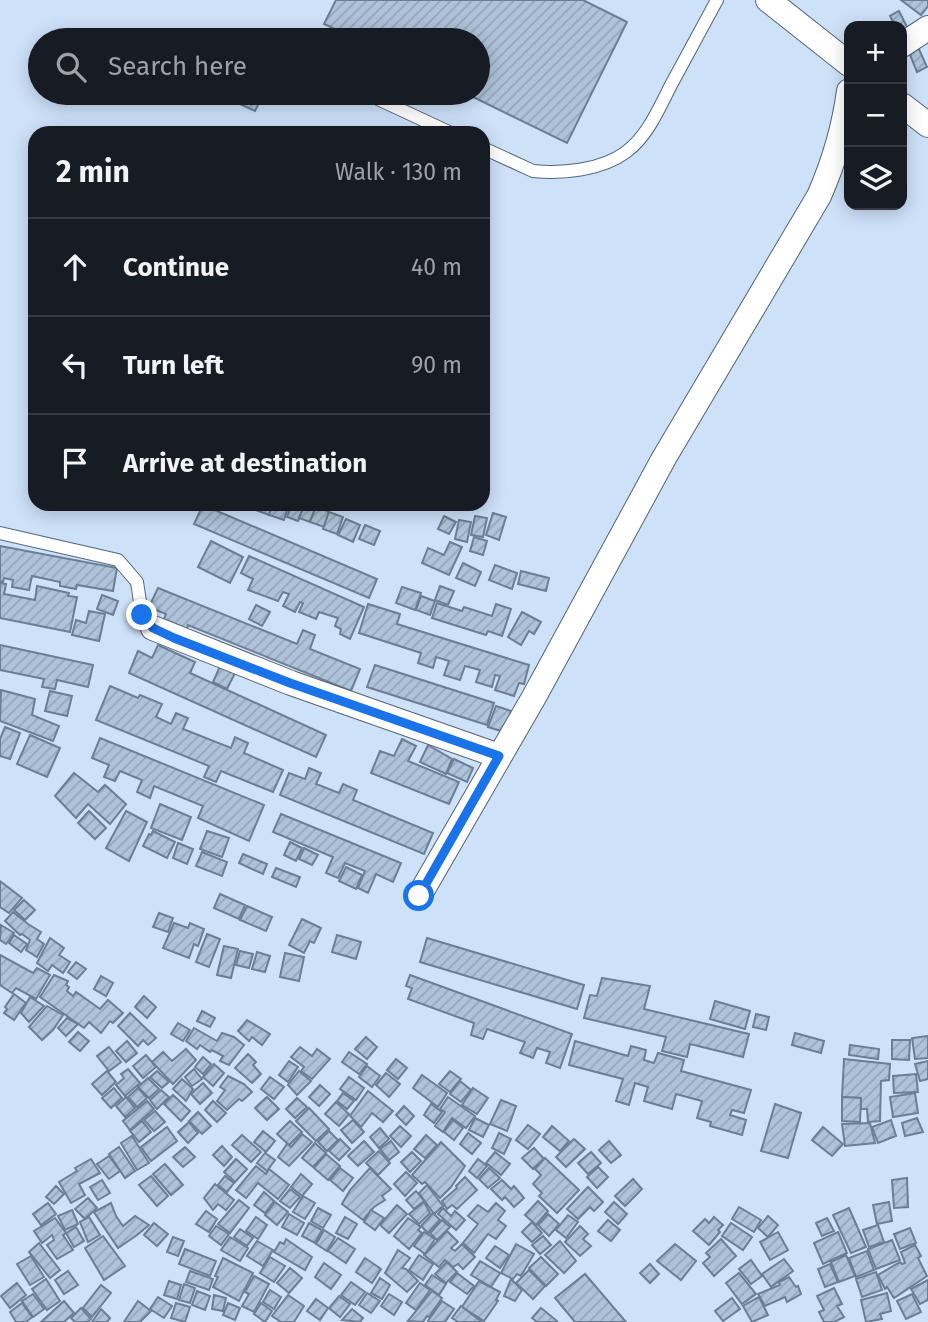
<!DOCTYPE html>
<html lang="en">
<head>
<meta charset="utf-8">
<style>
	:root { --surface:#171b24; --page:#242831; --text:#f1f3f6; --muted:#9ea1a6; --line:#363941 }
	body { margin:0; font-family:"Fira Sans",sans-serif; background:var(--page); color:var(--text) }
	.controls { position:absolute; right:21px; top:21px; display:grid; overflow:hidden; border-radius:14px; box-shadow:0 4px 18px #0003 }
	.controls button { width:63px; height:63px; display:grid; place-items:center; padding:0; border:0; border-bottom:2px solid var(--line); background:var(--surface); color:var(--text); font:35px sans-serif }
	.stop { position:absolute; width:21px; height:21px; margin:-16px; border:5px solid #1a73e8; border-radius:50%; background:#fff }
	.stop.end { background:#1a73e8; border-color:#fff; box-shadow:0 2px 7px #0008 }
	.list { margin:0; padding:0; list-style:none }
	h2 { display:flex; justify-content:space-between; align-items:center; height:91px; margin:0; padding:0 28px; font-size:30px }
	h2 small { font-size:23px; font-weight:400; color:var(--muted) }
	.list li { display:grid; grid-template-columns:46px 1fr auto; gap:21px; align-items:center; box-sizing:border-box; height:98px; padding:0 28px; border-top:2px solid var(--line) }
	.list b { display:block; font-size:26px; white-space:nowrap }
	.list em { font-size:23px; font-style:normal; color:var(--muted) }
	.icon { flex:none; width:38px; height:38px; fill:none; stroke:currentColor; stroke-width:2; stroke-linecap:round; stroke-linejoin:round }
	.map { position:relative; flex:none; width:928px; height:1322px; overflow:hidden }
	.search { position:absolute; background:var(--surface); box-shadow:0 4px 18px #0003; left:28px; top:28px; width:462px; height:77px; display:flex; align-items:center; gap:18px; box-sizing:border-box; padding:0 24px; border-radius:38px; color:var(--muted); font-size:26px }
	.panel { position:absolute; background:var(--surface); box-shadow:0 4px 18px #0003; left:28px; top:126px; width:462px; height:385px; border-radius:21px }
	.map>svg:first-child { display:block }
</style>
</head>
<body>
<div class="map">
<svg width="928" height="1322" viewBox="0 0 928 1322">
	<defs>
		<pattern id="building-hatch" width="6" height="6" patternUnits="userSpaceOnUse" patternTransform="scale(1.75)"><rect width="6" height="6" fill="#aec3d9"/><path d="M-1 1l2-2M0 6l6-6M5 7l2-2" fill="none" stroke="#94a6ba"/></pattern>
	</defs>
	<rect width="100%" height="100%" fill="#cde1f9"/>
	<g fill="url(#building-hatch)" stroke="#6b7e93" stroke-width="2">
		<polygon points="336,0 583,0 627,22 567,143 465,93 478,93 478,40 358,40 324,24"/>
		<polygon points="901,0 928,0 928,6 921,15"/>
		<polygon points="899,11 908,29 902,32 902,26 895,26 890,16"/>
		<polygon points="918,47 927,67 917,72 909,52"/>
		<polygon points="223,93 264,93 255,111 222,96"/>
		<polygon points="240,504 273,504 269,515"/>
		<polygon points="273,504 289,504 284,520 269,515"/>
		<polygon points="292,504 305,504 298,521 287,517"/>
		<polygon points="305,504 316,506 310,522 299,518"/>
		<polygon points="203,505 377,579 369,598 194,524"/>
		<polygon points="316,506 329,512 324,527 310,522"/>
		<polygon points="329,512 343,517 337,534 323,529"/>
		<polygon points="493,513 506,517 499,540 486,535"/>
		<polygon points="444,516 456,522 449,534 438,529"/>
		<polygon points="475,516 487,518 483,537 471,535"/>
		<polygon points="346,519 360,525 353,542 338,535"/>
		<polygon points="459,520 471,522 467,542 455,539"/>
		<polygon points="365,525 380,531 374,545 359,539"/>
		<polygon points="474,537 487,541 483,555 470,551"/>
		<polygon points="211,541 243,557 230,583 198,567"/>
		<polygon points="450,542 462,547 449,575 422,563 428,548 444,555"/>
		<polygon points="0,546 117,568 113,591 77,585 76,589 60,586 60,582 32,576 29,590 12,587 13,580 4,578 3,582 0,581"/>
		<polygon points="249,556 364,607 350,639 340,634 341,629 335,626 338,618 319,612 316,619 299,612 303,603 300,602 295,612 283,606 289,594 283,592 278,601 248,590 253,579 241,573"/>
		<polygon points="463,563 481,572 475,586 456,578"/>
		<polygon points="495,565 517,573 512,589 489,580"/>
		<polygon points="521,571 549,578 546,591 518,584"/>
		<polygon points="0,583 6,584 4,594 35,600 37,586 69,593 68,596 77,597 70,632 0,618"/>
		<polygon points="440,586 454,591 448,605 435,600"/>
		<polygon points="402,587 421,593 415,610 396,603"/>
		<polygon points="158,588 297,644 303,630 315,635 310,649 360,669 351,691 188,625 187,629 164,619 166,614 149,607"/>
		<polygon points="102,595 118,601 113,615 97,609"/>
		<polygon points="421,596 435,601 430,615 416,610"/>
		<polygon points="437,603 462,611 464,607 492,616 496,604 511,609 502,636 488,631 486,635 432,618"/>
		<polygon points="368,604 400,614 397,624 529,665 524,684 519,683 514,696 495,690 500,676 495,675 492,687 476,682 480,670 465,666 460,680 444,675 449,661 436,657 433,668 418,663 421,653 359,633"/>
		<polygon points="256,605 270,612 262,626 249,619"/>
		<polygon points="89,611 105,614 99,641 72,635 76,620 86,623"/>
		<polygon points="522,612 541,622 534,634 529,631 521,645 508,637"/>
		<polygon points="0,645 93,665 88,687 57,680 55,689 42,687 44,679 0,670"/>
		<polygon points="158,645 195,662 190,673 326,735 316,757 129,673 138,651 152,658"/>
		<polygon points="221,664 236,671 227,689 213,682"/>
		<polygon points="375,665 494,703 487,725 367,687"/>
		<polygon points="110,686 138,698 140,695 162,704 156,717 171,724 176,713 188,718 183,729 231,748 235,737 248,743 244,753 283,770 273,792 221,771 216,782 204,777 209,766 96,720"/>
		<polygon points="1,690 35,699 32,715 59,726 53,741 0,721"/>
		<polygon points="50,691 72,696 67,716 45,711"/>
		<polygon points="496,706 511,711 504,732 488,727"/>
		<polygon points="5,727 20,733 10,759 0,756 0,739"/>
		<polygon points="30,735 60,748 47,777 17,764"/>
		<polygon points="100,738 264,805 249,841 198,818 203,806 154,786 150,798 137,792 142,780 120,771 115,781 104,777 109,765 92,758"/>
		<polygon points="402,739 416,746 408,761 459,782 449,804 371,773 380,751 394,756"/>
		<polygon points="428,745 452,759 446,774 420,762"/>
		<polygon points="454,759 473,768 467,782 447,773"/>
		<polygon points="309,768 321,773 316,784 339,793 343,784 357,790 353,800 433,833 424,854 280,795 289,773 305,779"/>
		<polygon points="74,773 98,792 105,785 126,804 110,824 88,804 76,818 55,796"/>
		<polygon points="160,804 191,817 182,840 151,828"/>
		<polygon points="89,811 106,828 95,839 78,823"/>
		<polygon points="126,811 147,822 129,861 106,848"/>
		<polygon points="281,814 401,863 393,882 376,874 368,893 358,888 365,871 345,863 338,878 326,873 333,857 273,832"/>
		<polygon points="153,831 175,842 167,858 143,846 149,834 151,835"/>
		<polygon points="207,831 229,838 222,857 200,849"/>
		<polygon points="290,842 302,848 296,861 284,855"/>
		<polygon points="178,843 193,849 187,864 173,858"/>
		<polygon points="304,848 318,855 312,865 299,859"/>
		<polygon points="202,852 227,862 222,876 196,866"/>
		<polygon points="243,854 267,864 263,874 239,863"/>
		<polygon points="346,867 362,875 356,889 339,881"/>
		<polygon points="276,868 300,877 296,887 272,877"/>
		<polygon points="0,881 22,898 9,913 0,907"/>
		<polygon points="220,894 245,905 239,919 214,908"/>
		<polygon points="24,900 35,910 25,920 14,910"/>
		<polygon points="247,906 272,917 266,931 240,920"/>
		<polygon points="13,912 28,924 41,932 37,939 44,944 37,957 26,950 30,940 22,934 20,935 5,921"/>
		<polygon points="159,913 173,918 168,932 153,927"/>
		<polygon points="302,919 321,928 314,943 310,941 304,953 289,945"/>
		<polygon points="174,923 188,928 190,923 204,929 198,946 194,944 189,958 163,948"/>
		<polygon points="1,925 14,933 6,944 0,940"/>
		<polygon points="207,934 220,939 209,967 196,962"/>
		<polygon points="14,935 27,944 21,952 9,943"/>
		<polygon points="337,935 361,942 356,959 332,952"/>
		<polygon points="50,938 64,948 59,955 70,962 63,973 52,965 48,971 37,963"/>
		<polygon points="427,938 584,985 577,1009 420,962"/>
		<polygon points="224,946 238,949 231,978 217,975"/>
		<polygon points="240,951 253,954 249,968 236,965"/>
		<polygon points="257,952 270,956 265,972 252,969"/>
		<polygon points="285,953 304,957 299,981 280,977"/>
		<polygon points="0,955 33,973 37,968 50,975 36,999 16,988 12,993 0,985"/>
		<polygon points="76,962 86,969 77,979 68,972"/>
		<polygon points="54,975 68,981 66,985 69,987 67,991 73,996 76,992 100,1009 108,1000 123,1013 113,1023 110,1021 101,1033 89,1022 84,1028 40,997"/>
		<polygon points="410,975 572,1034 560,1068 546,1063 550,1052 537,1048 533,1058 520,1053 525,1042 487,1029 483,1039 471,1035 474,1023 408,999 412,988 406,986"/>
		<polygon points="101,976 113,983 106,996 94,989"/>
		<polygon points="602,978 650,986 644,1009 749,1034 743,1057 690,1044 687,1057 662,1051 666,1037 584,1018 590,995 597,996"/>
		<polygon points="14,994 26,1003 14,1020 4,1013 7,1009 5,1007"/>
		<polygon points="144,996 156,1007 147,1018 135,1007"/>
		<polygon points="30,997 44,1006 29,1022 21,1013"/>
		<polygon points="715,1001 750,1011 745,1029 710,1019"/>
		<polygon points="47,1006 63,1015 53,1030 42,1040 29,1027"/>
		<polygon points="202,1011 215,1018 210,1027 197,1021"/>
		<polygon points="130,1013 156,1038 148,1045 143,1040 138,1046 118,1026"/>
		<polygon points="756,1014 769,1017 766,1030 753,1027"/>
		<polygon points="67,1018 78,1024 66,1036 58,1028"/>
		<polygon points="247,1020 270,1034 262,1045 252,1037 249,1041 238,1031"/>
		<polygon points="178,1023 190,1030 183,1041 171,1034"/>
		<polygon points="194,1028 217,1041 222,1033 234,1037 244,1045 229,1065 220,1061 223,1056 212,1050 210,1052 200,1045 197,1049 186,1041"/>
		<polygon points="78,1032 89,1041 80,1051 69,1042"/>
		<polygon points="795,1033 824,1041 821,1053 792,1045"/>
		<polygon points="928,1036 928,1058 915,1059 912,1038"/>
		<polygon points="366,1037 377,1047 367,1059 355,1049"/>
		<polygon points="892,1040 910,1040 909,1060 892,1059"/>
		<polygon points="127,1041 137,1053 126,1062 116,1051"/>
		<polygon points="575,1041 628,1056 631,1046 646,1050 644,1060 654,1063 658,1053 684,1060 681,1071 751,1090 744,1113 732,1110 730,1115 746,1120 742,1135 710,1126 711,1122 697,1118 702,1101 676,1094 672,1109 644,1101 648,1087 635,1083 629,1105 616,1101 623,1079 569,1065"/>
		<polygon points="850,1045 879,1049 878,1059 849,1055"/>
		<polygon points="109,1047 121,1062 109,1071 97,1056"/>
		<polygon points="300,1047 312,1056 317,1049 330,1059 312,1079 301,1071 304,1067 291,1057"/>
		<polygon points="186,1049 196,1060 173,1084 152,1062 163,1052 172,1061"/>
		<polygon points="349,1052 367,1064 359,1074 342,1062"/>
		<polygon points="248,1054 256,1062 253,1065 261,1074 252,1083 235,1068"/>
		<polygon points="146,1055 156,1067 143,1078 133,1066"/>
		<polygon points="203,1057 211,1064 203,1074 195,1067"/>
		<polygon points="396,1059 407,1068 398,1079 387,1070"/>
		<polygon points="844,1059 890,1064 889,1080 881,1081 880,1121 868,1122 867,1109 861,1109 861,1098 842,1097"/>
		<polygon points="289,1061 298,1067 288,1082 279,1075"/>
		<polygon points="928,1061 928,1079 920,1081 915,1064"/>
		<polygon points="214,1064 224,1073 213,1086 203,1077"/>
		<polygon points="367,1066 380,1076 372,1087 359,1077"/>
		<polygon points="128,1069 140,1083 125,1096 116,1085 124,1078 121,1074"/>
		<polygon points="194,1069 202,1079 192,1086 185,1077"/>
		<polygon points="107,1071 116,1082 102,1095 92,1084"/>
		<polygon points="157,1071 169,1082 162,1088 150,1077"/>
		<polygon points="299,1071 311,1081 297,1095 288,1085"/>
		<polygon points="450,1071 461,1079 450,1092 439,1084"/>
		<polygon points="386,1073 400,1084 389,1097 376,1085"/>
		<polygon points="916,1074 918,1092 894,1093 893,1076"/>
		<polygon points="422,1075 447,1093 438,1107 413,1088"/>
		<polygon points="228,1076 244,1084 252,1092 242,1101 239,1099 227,1110 217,1101 225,1090 220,1087"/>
		<polygon points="270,1077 284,1087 274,1099 261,1089"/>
		<polygon points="349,1077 364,1088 356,1100 340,1089"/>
		<polygon points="148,1078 159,1089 149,1098 138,1087"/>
		<polygon points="182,1079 193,1089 186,1101 173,1089"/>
		<polygon points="460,1081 471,1090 461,1102 450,1094"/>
		<polygon points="203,1083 212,1093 200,1104 191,1094"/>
		<polygon points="320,1085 330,1094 319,1106 309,1097"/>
		<polygon points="114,1088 122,1098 111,1108 102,1098"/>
		<polygon points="138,1088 147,1098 137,1107 128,1097"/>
		<polygon points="473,1088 488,1098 477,1114 462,1105"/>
		<polygon points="161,1090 169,1097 157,1109 150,1100"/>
		<polygon points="368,1091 393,1111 383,1122 372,1113 361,1127 350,1116"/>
		<polygon points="343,1093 354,1101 347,1109 337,1101"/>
		<polygon points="915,1093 918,1113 893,1117 890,1097"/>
		<polygon points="173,1095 190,1111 181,1121 164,1104"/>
		<polygon points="126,1097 135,1108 125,1117 116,1106"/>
		<polygon points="267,1097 279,1109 267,1120 255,1108"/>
		<polygon points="448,1097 475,1116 466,1128 452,1118 443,1132 435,1126 445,1112 440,1109"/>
		<polygon points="842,1097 861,1098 860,1122 842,1121"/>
		<polygon points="297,1098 307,1107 295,1118 286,1109"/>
		<polygon points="501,1100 516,1106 507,1131 490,1124"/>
		<polygon points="147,1101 154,1109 130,1130 123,1121"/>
		<polygon points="213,1101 226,1113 217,1122 205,1110"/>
		<polygon points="336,1102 349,1114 339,1126 325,1114"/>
		<polygon points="431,1104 442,1112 434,1123 424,1115"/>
		<polygon points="775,1104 801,1113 788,1158 761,1151"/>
		<polygon points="404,1106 414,1116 406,1125 396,1115"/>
		<polygon points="309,1108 329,1129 316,1141 296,1121"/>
		<polygon points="155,1111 165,1122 154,1131 144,1120"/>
		<polygon points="198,1112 211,1126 202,1134 189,1121"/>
		<polygon points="475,1118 489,1125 483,1137 469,1130"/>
		<polygon points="917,1118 923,1132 905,1136 902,1123"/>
		<polygon points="353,1120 364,1132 352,1143 341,1130"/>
		<polygon points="453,1120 463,1128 454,1140 444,1132"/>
		<polygon points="891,1120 896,1136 878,1143 872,1127"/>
		<polygon points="142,1121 151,1132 139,1142 130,1131"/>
		<polygon points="290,1121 302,1132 289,1145 277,1134"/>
		<polygon points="189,1122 198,1133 188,1143 178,1132"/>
		<polygon points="870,1123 875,1143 845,1146 842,1124"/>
		<polygon points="528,1125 540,1134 528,1149 516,1140"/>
		<polygon points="400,1126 411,1136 401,1147 390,1136"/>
		<polygon points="552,1126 569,1141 560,1151 543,1137"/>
		<polygon points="167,1127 177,1141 151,1161 141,1147"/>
		<polygon points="823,1127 843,1144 832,1156 812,1140"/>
		<polygon points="380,1128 389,1139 379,1148 370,1137"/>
		<polygon points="263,1131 275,1141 266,1152 254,1142"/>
		<polygon points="329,1131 338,1140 327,1151 318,1142"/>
		<polygon points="468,1133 481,1143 472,1154 460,1144"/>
		<polygon points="499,1133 511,1139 504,1154 492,1148"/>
		<polygon points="302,1134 312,1142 289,1166 278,1157 287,1144 291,1147"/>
		<polygon points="242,1135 261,1152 251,1162 232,1145"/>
		<polygon points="426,1135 437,1145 425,1158 414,1149"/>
		<polygon points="132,1136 149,1163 137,1170 121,1143"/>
		<polygon points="340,1139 350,1149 339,1160 329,1151"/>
		<polygon points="574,1139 585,1149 566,1167 556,1157"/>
		<polygon points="364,1141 374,1152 358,1166 348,1156"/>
		<polygon points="391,1141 399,1152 389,1160 380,1149"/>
		<polygon points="609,1141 621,1155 611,1163 599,1150"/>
		<polygon points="441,1142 465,1166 451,1187 440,1198 425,1182 422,1184 412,1175"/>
		<polygon points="315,1143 326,1153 313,1167 302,1158"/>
		<polygon points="222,1146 232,1157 224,1166 213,1155"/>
		<polygon points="119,1147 135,1171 125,1178 109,1154"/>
		<polygon points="185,1147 195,1157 183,1167 173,1157"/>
		<polygon points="534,1148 544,1159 533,1169 522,1158"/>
		<polygon points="379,1151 390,1163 378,1175 366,1163"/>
		<polygon points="412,1152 421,1161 410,1172 401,1162"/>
		<polygon points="495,1152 510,1164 501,1175 486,1163"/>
		<polygon points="591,1152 601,1163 588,1174 578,1163"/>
		<polygon points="265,1153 275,1160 267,1171 257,1163"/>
		<polygon points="326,1154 340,1166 328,1180 314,1168"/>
		<polygon points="109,1156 120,1171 109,1179 97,1164"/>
		<polygon points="545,1158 579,1190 557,1213 539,1196 542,1193 533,1184 541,1175 535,1169"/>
		<polygon points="91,1159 100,1173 79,1184 85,1195 71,1203 59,1182 77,1171 75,1168"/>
		<polygon points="236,1159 247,1169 235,1182 224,1172"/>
		<polygon points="478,1159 487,1166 477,1178 469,1171"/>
		<polygon points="165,1164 183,1185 171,1195 153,1174"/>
		<polygon points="256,1166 266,1174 269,1169 289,1185 278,1199 258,1183 246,1198 236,1190"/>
		<polygon points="598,1167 608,1177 597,1188 587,1177"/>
		<polygon points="340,1168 353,1178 343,1191 330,1180"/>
		<polygon points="370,1168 391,1189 382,1196 385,1200 374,1207 363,1220 342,1204 350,1190"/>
		<polygon points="489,1168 500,1178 488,1188 479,1179"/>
		<polygon points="406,1172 417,1183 405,1196 394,1184"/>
		<polygon points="301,1174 312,1184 302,1196 291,1187"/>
		<polygon points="151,1176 168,1196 157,1206 139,1185"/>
		<polygon points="225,1176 234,1183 227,1192 218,1185"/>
		<polygon points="465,1177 477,1190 457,1209 452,1205 447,1209 442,1201 457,1188 456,1186"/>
		<polygon points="907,1178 908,1207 894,1208 892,1180"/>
		<polygon points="633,1179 642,1189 625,1206 615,1196"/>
		<polygon points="102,1180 110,1193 98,1200 90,1187"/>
		<polygon points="502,1180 511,1189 514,1186 524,1198 514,1207 505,1197 502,1200 491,1189"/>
		<polygon points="215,1184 234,1200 226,1210 218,1204 213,1210 204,1198"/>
		<polygon points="427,1185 443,1206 434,1214 419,1193"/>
		<polygon points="56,1186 64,1194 54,1204 46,1197"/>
		<polygon points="588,1187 603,1202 594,1211 590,1207 578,1219 567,1209"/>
		<polygon points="290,1189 300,1197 290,1208 280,1201"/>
		<polygon points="416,1191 424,1201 414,1209 406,1200"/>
		<polygon points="264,1192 274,1201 265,1213 254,1205"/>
		<polygon points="303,1196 315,1203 305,1219 293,1212"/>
		<polygon points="88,1198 97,1208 85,1219 75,1209"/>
		<polygon points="239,1200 249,1208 230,1233 218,1224"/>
		<polygon points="538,1201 548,1211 536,1225 525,1215"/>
		<polygon points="275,1202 288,1212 277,1225 265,1215"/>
		<polygon points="424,1202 430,1213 419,1224 409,1214"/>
		<polygon points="614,1202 627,1214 618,1224 605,1212"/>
		<polygon points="889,1202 892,1221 877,1224 873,1205"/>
		<polygon points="48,1203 56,1214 41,1225 33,1214"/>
		<polygon points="111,1203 116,1216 123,1226 135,1216 149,1225 137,1235 118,1248 94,1212"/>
		<polygon points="496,1203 505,1211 498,1220 506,1226 496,1239 488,1234 474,1253 463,1243 478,1224 468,1216 478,1205 488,1212"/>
		<polygon points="397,1205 407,1214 389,1233 380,1225"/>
		<polygon points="739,1207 761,1220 754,1232 732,1219"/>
		<polygon points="318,1208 331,1215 323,1228 311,1221"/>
		<polygon points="443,1208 451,1216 455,1211 465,1220 456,1230 438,1214"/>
		<polygon points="849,1208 866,1247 851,1253 833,1215"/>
		<polygon points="72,1210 78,1224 65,1230 58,1216"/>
		<polygon points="371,1210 384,1218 375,1230 364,1222"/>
		<polygon points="206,1211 217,1219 209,1232 196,1224"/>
		<polygon points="433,1213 440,1220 428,1233 421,1226"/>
		<polygon points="289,1214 304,1223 297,1235 282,1227"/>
		<polygon points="548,1214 559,1224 549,1236 538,1225"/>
		<polygon points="568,1215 578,1222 566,1238 556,1230"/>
		<polygon points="768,1216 778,1225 768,1237 758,1228"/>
		<polygon points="89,1217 100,1235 88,1242 80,1222"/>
		<polygon points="256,1217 267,1225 258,1239 246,1231"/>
		<polygon points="345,1217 357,1224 348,1239 336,1233"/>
		<polygon points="714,1217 723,1225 718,1230 720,1232 709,1245 693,1231 705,1219 709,1223"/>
		<polygon points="55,1218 66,1233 63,1235 73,1250 57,1259 47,1245 54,1240 52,1235 42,1243 34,1231"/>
		<polygon points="408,1218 421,1227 418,1230 422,1233 409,1249 394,1236"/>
		<polygon points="827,1218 834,1231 822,1236 816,1223"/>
		<polygon points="442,1220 450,1227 437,1240 430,1233"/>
		<polygon points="608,1220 620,1230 611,1241 598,1231"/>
		<polygon points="532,1222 542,1233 532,1242 522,1232"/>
		<polygon points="154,1223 168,1234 157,1246 144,1235"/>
		<polygon points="309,1223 322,1230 315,1243 302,1236"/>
		<polygon points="731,1223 752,1237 743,1250 722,1236"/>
		<polygon points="878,1225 884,1242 869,1247 863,1230"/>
		<polygon points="216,1226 229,1234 221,1245 209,1236"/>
		<polygon points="580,1226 588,1234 583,1239 591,1246 580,1256 565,1242"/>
		<polygon points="76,1227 84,1241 74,1247 66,1233"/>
		<polygon points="910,1228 916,1243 900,1249 894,1234"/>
		<polygon points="240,1229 253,1238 247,1246 234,1237"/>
		<polygon points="324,1230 335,1237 327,1251 316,1244"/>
		<polygon points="447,1231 458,1242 451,1248 455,1251 462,1244 475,1257 463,1269 458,1264 453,1267 445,1260 439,1267 424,1255"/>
		<polygon points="424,1232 435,1239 425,1254 414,1246"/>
		<polygon points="778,1232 788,1250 770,1260 760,1242"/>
		<polygon points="838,1232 847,1253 823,1264 814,1243"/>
		<polygon points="103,1236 125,1266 104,1280 85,1248"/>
		<polygon points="543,1236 551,1245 540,1254 532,1245"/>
		<polygon points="173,1237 184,1241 178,1256 167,1252"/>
		<polygon points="230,1237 248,1248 240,1261 221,1250"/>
		<polygon points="338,1238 355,1249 346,1263 328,1251"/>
		<polygon points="286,1239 312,1257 305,1270 274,1252 280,1242 284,1244"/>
		<polygon points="721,1239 736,1256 714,1276 703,1263 710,1257 706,1253"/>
		<polygon points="892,1240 900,1260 876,1269 868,1249"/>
		<polygon points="257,1241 273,1250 263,1266 247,1256"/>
		<polygon points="560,1241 576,1261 564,1273 545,1255"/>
		<polygon points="39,1243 60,1270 50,1278 29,1252"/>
		<polygon points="516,1244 534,1254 521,1276 517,1274 513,1279 501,1273"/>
		<polygon points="675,1244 696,1261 681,1280 657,1261"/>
		<polygon points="915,1245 921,1256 918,1258 927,1276 894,1298 887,1287 885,1289 878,1275 900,1262 902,1264 905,1263 901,1252"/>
		<polygon points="495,1246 509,1255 500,1268 486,1258"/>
		<polygon points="185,1249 216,1261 210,1276 179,1264"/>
		<polygon points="398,1250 410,1258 402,1268 406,1269 418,1281 407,1292 385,1273"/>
		<polygon points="867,1251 874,1270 856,1277 849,1258"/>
		<polygon points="419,1255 433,1264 423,1280 409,1270"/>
		<polygon points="846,1255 855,1276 839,1282 831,1262"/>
		<polygon points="31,1256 44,1277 30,1285 17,1264"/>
		<polygon points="270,1257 285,1266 274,1282 260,1273"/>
		<polygon points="541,1257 558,1274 546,1286 529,1268"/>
		<polygon points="223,1258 253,1273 239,1301 213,1287 218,1277 215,1276"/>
		<polygon points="365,1258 381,1269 372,1283 356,1272"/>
		<polygon points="784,1259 793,1271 771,1287 762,1274"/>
		<polygon points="751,1260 762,1276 751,1284 739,1269"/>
		<polygon points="480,1261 500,1273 491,1287 471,1275"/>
		<polygon points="447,1262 457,1272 446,1283 435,1274"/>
		<polygon points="324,1263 341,1275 331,1289 315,1277"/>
		<polygon points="650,1264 659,1274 650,1283 640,1273"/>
		<polygon points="830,1264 838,1282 825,1287 818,1269"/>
		<polygon points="290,1268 302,1278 289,1293 277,1283"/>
		<polygon points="529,1270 545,1286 533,1299 516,1283"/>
		<polygon points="68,1271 78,1285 64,1294 55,1280"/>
		<polygon points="190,1271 213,1279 209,1290 186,1282"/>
		<polygon points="876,1272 882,1290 862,1297 856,1279"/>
		<polygon points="457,1273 474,1286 467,1294 450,1282"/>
		<polygon points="739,1273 756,1294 742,1304 726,1283"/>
		<polygon points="585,1274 626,1322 575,1322 555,1298"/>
		<polygon points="432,1275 446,1284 439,1295 425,1285"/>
		<polygon points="254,1276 269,1284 254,1312 242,1306 249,1294 245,1292"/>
		<polygon points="789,1277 796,1287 798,1286 801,1294 787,1302 785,1297 765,1306 758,1294 780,1285 779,1282"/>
		<polygon points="380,1278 390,1285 382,1299 371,1293"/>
		<polygon points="46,1279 60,1301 47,1310 32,1289"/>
		<polygon points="511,1279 522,1290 515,1301 504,1296"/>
		<polygon points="928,1280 928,1300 920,1304 911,1289"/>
		<polygon points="169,1281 181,1285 177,1299 164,1295"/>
		<polygon points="479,1281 500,1292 496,1300 498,1301 484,1321 462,1307"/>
		<polygon points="351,1282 365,1292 355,1305 341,1295"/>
		<polygon points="17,1283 26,1295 10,1308 1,1296"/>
		<polygon points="420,1283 430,1290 416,1310 406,1303"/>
		<polygon points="184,1284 195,1288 190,1303 179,1300"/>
		<polygon points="101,1285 111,1293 92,1317 83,1308"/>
		<polygon points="834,1288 842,1304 837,1306 844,1317 834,1322 824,1322 819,1312 824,1310 817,1296"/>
		<polygon points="270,1290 281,1297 274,1309 263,1302"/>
		<polygon points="197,1291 210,1296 205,1310 192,1305"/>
		<polygon points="432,1291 442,1298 429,1317 427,1316 423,1322 408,1321"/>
		<polygon points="367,1293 380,1301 371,1313 359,1305"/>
		<polygon points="887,1293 891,1311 880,1314 882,1319 866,1322 861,1300"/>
		<polygon points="33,1294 44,1309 33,1317 22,1301"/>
		<polygon points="389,1294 402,1302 394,1315 381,1306"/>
		<polygon points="912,1294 921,1312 906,1319 897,1301"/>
		<polygon points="214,1295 226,1298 223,1311 212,1309"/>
		<polygon points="288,1295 304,1306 294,1322 281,1322 272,1316"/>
		<polygon points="339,1296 350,1304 340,1317 329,1308"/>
		<polygon points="158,1297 172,1306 164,1318 150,1309"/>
		<polygon points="759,1297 768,1315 752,1322 743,1306"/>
		<polygon points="732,1298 740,1309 723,1321 715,1311"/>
		<polygon points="316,1299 328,1308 320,1320 307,1311"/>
		<polygon points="64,1301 74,1313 64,1322 41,1322"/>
		<polygon points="138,1301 151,1311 140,1322 124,1322"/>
		<polygon points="442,1301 454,1309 445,1322 429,1322 428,1321"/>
		<polygon points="22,1303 32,1317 26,1322 16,1322 10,1312"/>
		<polygon points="176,1303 190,1307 185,1322 171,1318"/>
		<polygon points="228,1303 240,1308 235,1320 223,1315"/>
		<polygon points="261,1303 272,1311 265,1322 254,1314"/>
		<polygon points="461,1306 482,1322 458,1322 452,1318"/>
		<polygon points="81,1308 91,1319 88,1322 75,1322 71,1318"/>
		<polygon points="541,1308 557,1321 556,1322 537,1322 532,1318"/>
		<polygon points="101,1309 110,1318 107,1322 92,1322"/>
		<polygon points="352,1309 363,1318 360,1322 342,1320"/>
	</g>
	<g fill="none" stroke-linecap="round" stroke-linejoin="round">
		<g stroke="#526478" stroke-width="14">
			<g id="service">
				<polyline points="365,93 451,133"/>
				<path d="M483 148 533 171C563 174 602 170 626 152 648 136 659 108 671 85 686 57 702 28 717 0"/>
				<polyline points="0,533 118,560 137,582 142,615 153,628"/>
			</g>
		</g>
		<g stroke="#526478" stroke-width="26">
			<g id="minor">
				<polyline points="768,0 849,64"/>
				<polyline points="902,45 928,28"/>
				<polyline points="902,105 928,125"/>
				<polyline points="153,628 291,683 499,756"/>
				<path d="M419 896 534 697 664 458 819 196C834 162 844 128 849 91"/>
			</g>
		</g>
		<use href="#service" stroke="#fff" stroke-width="12"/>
		<use href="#minor" stroke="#fff" stroke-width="24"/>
	</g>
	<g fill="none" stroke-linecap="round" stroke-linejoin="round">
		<polyline stroke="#1a73e8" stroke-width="9" points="142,615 153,628 174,638 290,683 499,756 419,896"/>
	</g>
</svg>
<div class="controls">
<button>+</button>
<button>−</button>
<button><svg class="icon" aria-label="layers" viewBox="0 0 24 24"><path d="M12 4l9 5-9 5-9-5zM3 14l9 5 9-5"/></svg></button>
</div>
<div class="stop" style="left:419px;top:896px"></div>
<div class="stop end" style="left:142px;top:615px"></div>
<div class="search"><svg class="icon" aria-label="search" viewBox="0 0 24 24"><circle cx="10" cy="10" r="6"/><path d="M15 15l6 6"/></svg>Search here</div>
<section class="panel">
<h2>2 min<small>Walk · 130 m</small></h2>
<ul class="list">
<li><svg class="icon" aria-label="ahead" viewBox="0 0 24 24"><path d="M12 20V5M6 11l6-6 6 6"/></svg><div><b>Continue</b></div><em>40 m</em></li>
<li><svg class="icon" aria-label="left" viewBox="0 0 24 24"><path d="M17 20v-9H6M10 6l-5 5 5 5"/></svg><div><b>Turn left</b></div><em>90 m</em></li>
<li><svg class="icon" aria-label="arrive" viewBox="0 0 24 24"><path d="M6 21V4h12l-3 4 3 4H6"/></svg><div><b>Arrive at destination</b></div></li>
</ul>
</section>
</div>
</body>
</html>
